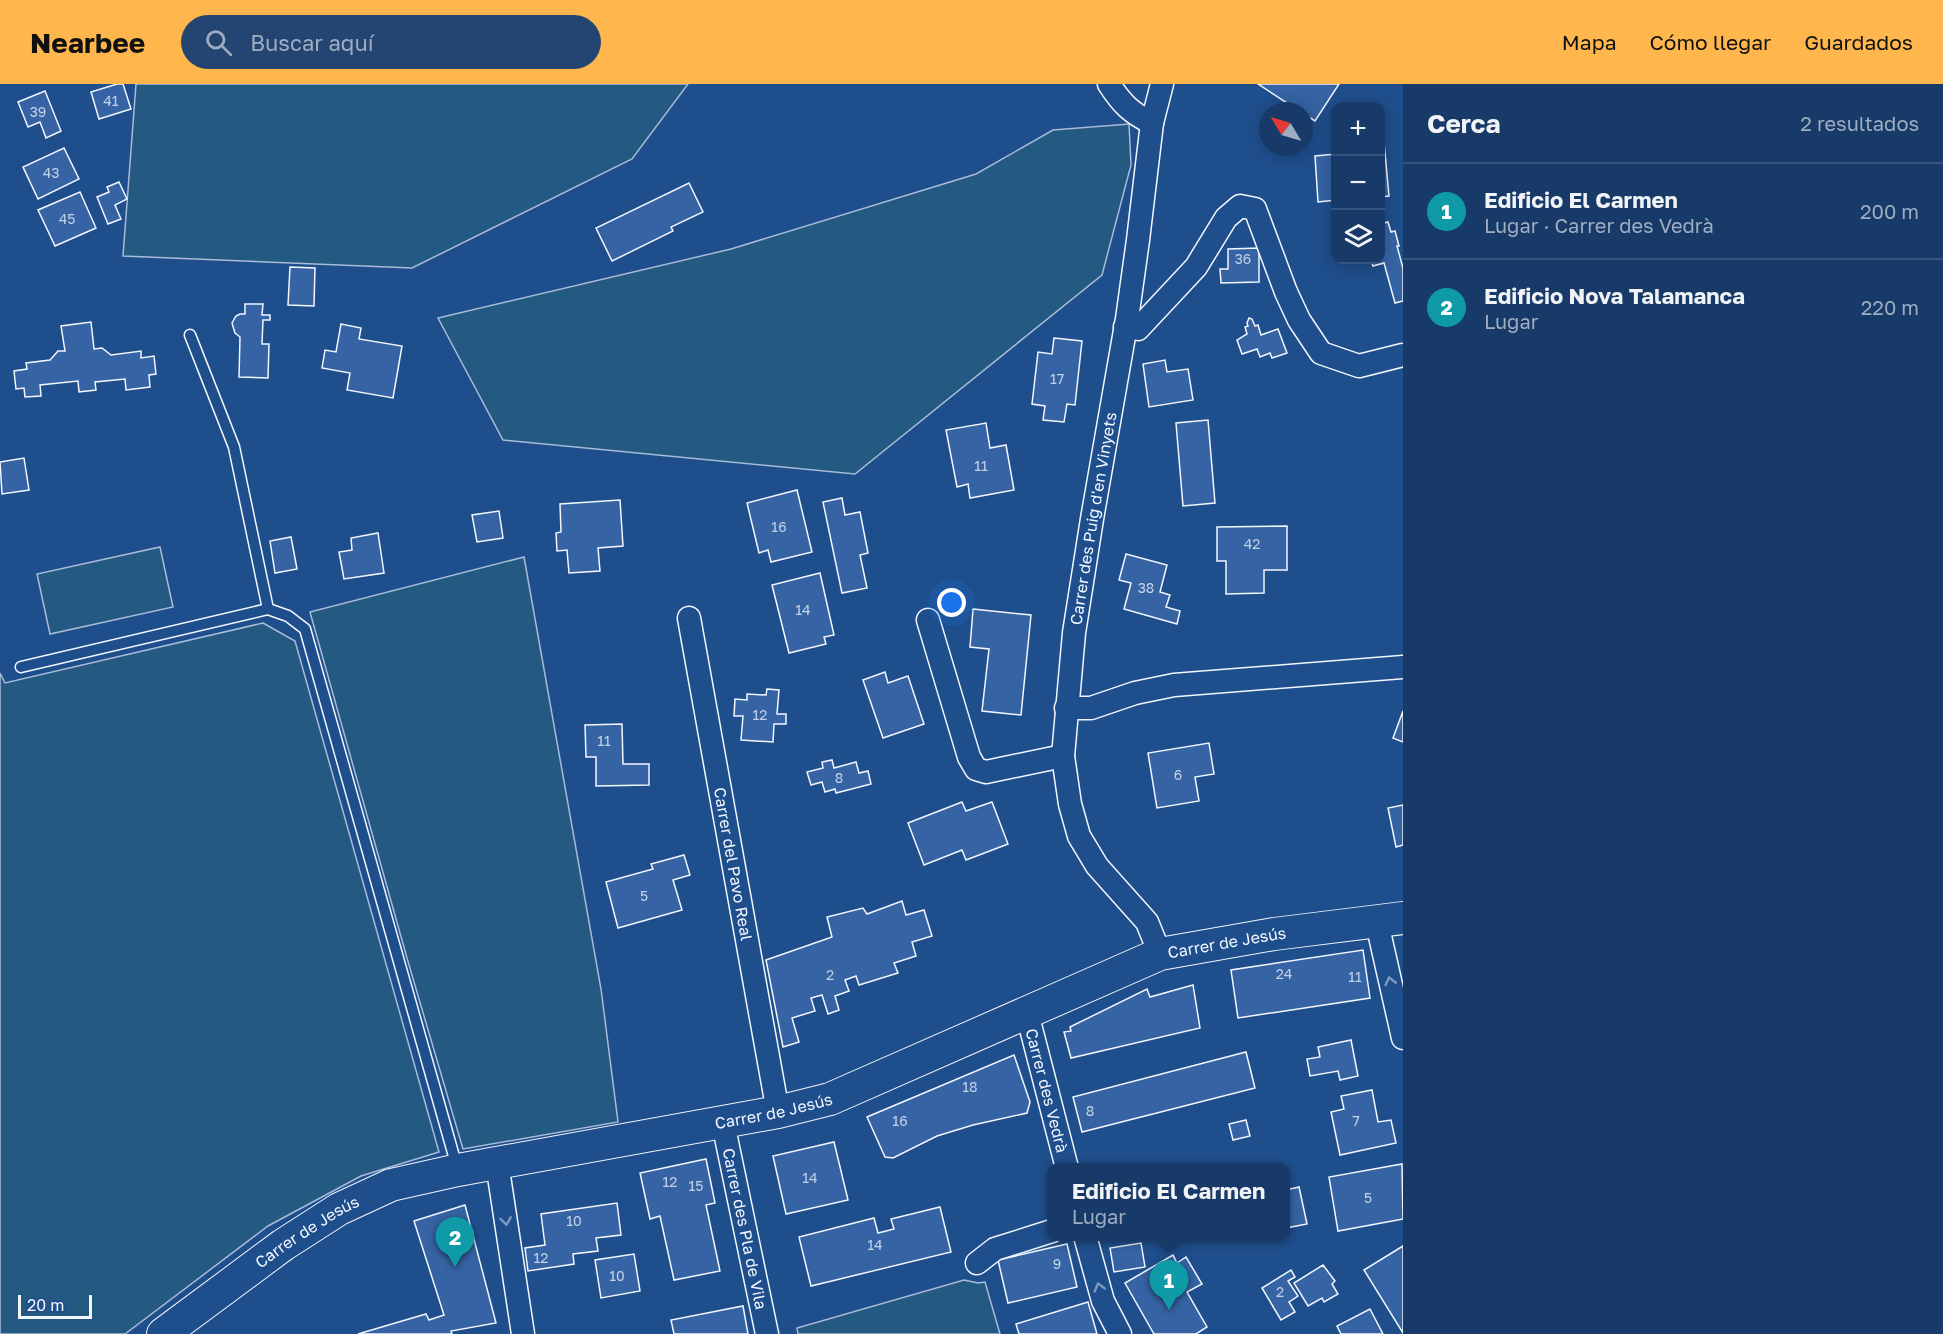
<!DOCTYPE html>
<html lang="es">
<head>
<meta charset="utf-8">
<style>
	:root { --surface:#173a69; --page:#244571; --text:#f1f3f6; --muted:#9eadc0; --line:#36547d; --accent:#ffb74d }
	body { margin:0; font-family:"Golos Text",sans-serif; background:var(--page); color:var(--text) }
	.controls { position:absolute; right:18px; top:18px; display:grid; overflow:hidden; border-radius:12px; box-shadow:0 3px 15px #0003 }
	.controls button { width:54px; height:54px; display:grid; place-items:center; padding:0; border:0; border-bottom:2px solid var(--line); background:var(--surface); color:var(--text); font:30px sans-serif }
	.compass { position:absolute; left:1259px; top:18px; width:54px; height:54px; border-radius:50%; background:var(--surface); box-shadow:0 3px 15px #0003; rotate:308deg }
	.scale { position:absolute; left:18px; bottom:15px; width:74px; box-sizing:border-box; padding-left:6px; border:3px solid #f2f6ff; border-top:0; font-size:16px; line-height:21px; white-space:nowrap; color:#f2f6ff; -webkit-text-stroke:4px #1f4e8c; paint-order:stroke }
	.you { position:absolute; left:952px; top:519px; width:21px; height:21px; margin:-15px; border:4px solid #fff; border-radius:50%; background:#1a73e8; box-shadow:0 0 0 9px #1a73e833 }
	.badge { display:grid; place-items:center; width:39px; height:39px; border-radius:50%; background:var(--accent); color:#fff; font-size:20px; font-weight:700 }
	.pin { position:absolute; translate:-50% -50px; filter:drop-shadow(0 2px 3px #0008) }
	.pin::after { content:''; position:absolute; top:32px; width:21px; height:18px; background:inherit; clip-path:polygon(0 0,100% 0,50% 100%) }
	.popup { position:absolute; left:1047px; top:1079px; width:243px; height:78px; box-sizing:border-box; display:grid; place-content:center; border-radius:12px; background:var(--surface); filter:drop-shadow(0 2px 4px #0005); font-size:20px; white-space:nowrap; color:var(--muted) }
	.popup b { font-size:22px; color:var(--text) }
	.popup::after { content:''; position:absolute; left:50%; top:100%; margin-left:-12px; border:12px solid transparent; border-top-color:var(--surface) }
	.list { margin:0; padding:0; list-style:none }
	h2 { display:flex; justify-content:space-between; align-items:center; height:78px; margin:0; padding:0 24px; font-size:26px }
	h2 small { font-size:20px; font-weight:400; color:var(--muted) }
	.list li { display:grid; grid-template-columns:39px 1fr auto; gap:18px; align-items:center; box-sizing:border-box; height:96px; padding:0 24px; border-top:2px solid var(--line) }
	.list b { display:block; font-size:22px; white-space:nowrap }
	.list p { margin:0; font-size:20px; white-space:nowrap; color:var(--muted) }
	.list em { font-size:20px; font-style:normal; color:var(--muted) }
	.icon { flex:none; width:33px; height:33px; fill:none; stroke:currentColor; stroke-width:2; stroke-linecap:round; stroke-linejoin:round }
	.map { position:relative; flex:none; width:1403px; height:1250px; overflow:hidden }
	header { display:flex; align-items:center; gap:36px; box-sizing:border-box; height:84px; padding:0 30px; background:var(--accent); color:#111 }
	header strong { font-size:28px }
	nav { display:flex; gap:33px; margin-inline-start:auto; font-size:21px }
	.search { width:420px; height:54px; background:var(--page); display:flex; align-items:center; gap:15px; box-sizing:border-box; padding:0 21px; border-radius:33px; color:var(--muted); font-size:22px }
	main { display:flex }
	aside { flex:1; background:var(--surface) }
	.map>svg:first-child { display:block }
</style>
</head>
<body>
<header>
<strong>Nearbee</strong>
<div class="search"><svg class="icon" aria-label="search" viewBox="0 0 24 24"><circle cx="10" cy="10" r="6"/><path d="M15 15l6 6"/></svg>Buscar aquí</div>
<nav><a>Mapa</a><a>Cómo llegar</a><a>Guardados</a></nav>
</header>
<main>
<div class="map">
<svg width="1403" height="1250" viewBox="0 0 1403 1250">
	<rect width="100%" height="100%" fill="#1f4e8c"/>
	<g fill="#245a82" stroke="#a8bbd7" stroke-width="1.5">
		<polygon points="136,0 688,0 632,75 412,184 123,172"/>
		<polygon points="1129,40 1131,81 1102,191 855,390 503,356 438,234 731,165 976,90 1053,46"/>
		<polygon points="160,463 173,523 50,550 37,490"/>
		<polygon points="524,473 601,905 618,1038 463,1065 407,874 310,528"/>
		<polygon points="263,539 295,557 439,1068 361,1092 268,1142 125,1250 0,1250 0,589 5,599"/>
		<polygon points="964,1196 978,1199 985,1198 1000,1250 798,1250 797,1244"/>
	</g>
	<g fill="#3563a3" stroke="#f2f6ff" stroke-width="1.5">
		<polygon points="117,0 123,0 131,25 99,35 91,8"/>
		<polygon points="1258,0 1339,0 1315,37 1304,30 1304,27 1299,27"/>
		<polygon points="45,7 61,47 46,54 40,38 28,43 18,18"/>
		<polygon points="1383,47 1389,112 1380,113 1380,48"/>
		<polygon points="64,64 79,95 38,115 23,83"/>
		<polygon points="1336,70 1336,116 1318,118 1315,72"/>
		<polygon points="119,98 127,115 115,121 121,135 108,140 97,113 109,108 107,103"/>
		<polygon points="689,99 703,128 671,143 673,147 612,177 596,144"/>
		<polygon points="80,108 96,144 55,162 38,126"/>
		<polygon points="1388,138 1391,148 1395,147 1399,162 1397,162 1403,184 1403,217 1395,219 1384,179 1373,182 1371,176 1380,176 1380,140"/>
		<polygon points="1259,164 1259,198 1221,199 1220,185 1228,185 1228,165"/>
		<polygon points="290,183 315,184 314,222 288,221"/>
		<polygon points="245,220 263,220 262,231 270,231 270,236 263,236 262,260 269,260 268,294 239,293 240,253 235,249 232,239 236,232 240,230 245,230"/>
		<polygon points="1249,234 1252,235 1255,242 1258,241 1261,251 1278,245 1287,269 1272,274 1270,269 1260,273 1257,265 1242,270 1237,256 1247,250 1245,243 1248,242 1247,239"/>
		<polygon points="91,238 94,265 102,264 111,271 141,267 141,274 154,272 156,290 149,291 150,303 126,306 125,295 95,298 96,306 79,308 78,297 40,301 41,312 25,313 24,304 16,305 14,287 27,285 26,279 50,276 58,267 65,267 61,242"/>
		<polygon points="341,240 361,244 359,255 402,262 393,314 347,306 350,289 322,284 325,266 336,268"/>
		<polygon points="1054,254 1082,257 1075,321 1067,320 1064,338 1043,336 1045,322 1032,320 1038,268 1052,270"/>
		<polygon points="1165,276 1167,288 1188,285 1193,316 1149,323 1143,280"/>
		<polygon points="1208,336 1215,419 1183,422 1176,339"/>
		<polygon points="986,339 990,364 1006,361 1014,406 970,414 968,400 957,403 946,346"/>
		<polygon points="24,374 29,406 2,410 0,378"/>
		<polygon points="797,406 812,468 771,478 768,466 759,469 747,419"/>
		<polygon points="842,414 845,431 860,428 868,469 860,471 867,504 842,509 823,418"/>
		<polygon points="620,416 623,462 598,464 600,487 569,489 567,466 557,467 556,449 561,448 560,420"/>
		<polygon points="499,427 503,454 477,458 472,431"/>
		<polygon points="1287,442 1287,486 1264,486 1264,509 1226,510 1226,477 1217,477 1217,443"/>
		<polygon points="378,449 384,489 344,495 339,468 352,466 351,454"/>
		<polygon points="291,453 297,485 275,489 270,457"/>
		<polygon points="1126,470 1167,481 1160,508 1170,511 1166,523 1180,527 1177,540 1124,525 1131,499 1119,496"/>
		<polygon points="820,489 834,551 824,553 826,560 789,569 772,501"/>
		<polygon points="973,525 1031,531 1021,631 982,627 989,565 970,563"/>
		<polygon points="885,588 888,599 908,592 924,640 883,654 863,596"/>
		<polygon points="767,605 779,606 777,630 786,630 786,640 774,640 773,658 741,656 743,632 734,632 735,615 747,616 747,610 766,611"/>
		<polygon points="1403,627 1403,658 1393,654"/>
		<polygon points="622,640 623,680 649,680 649,701 596,702 596,673 586,673 585,641"/>
		<polygon points="1209,659 1214,690 1195,693 1199,717 1157,724 1148,669"/>
		<polygon points="832,676 834,684 856,678 859,689 868,687 871,700 836,709 835,705 825,708 822,698 811,701 807,688 823,684 822,678"/>
		<polygon points="962,718 966,727 992,718 1008,760 966,776 962,766 924,781 908,739"/>
		<polygon points="1403,721 1403,761 1396,763 1388,724"/>
		<polygon points="684,771 690,791 673,796 682,826 618,844 606,798 653,785 651,780"/>
		<polygon points="902,817 906,831 924,826 932,852 912,858 916,872 894,879 898,889 859,901 856,892 845,896 849,907 835,912 839,926 828,930 822,911 811,914 815,927 792,934 799,958 783,963 766,876 832,853 827,833 863,824 867,830"/>
		<polygon points="1363,866 1370,914 1238,934 1231,886"/>
		<polygon points="1193,901 1200,944 1071,974 1064,948 1071,947 1070,943 1147,905 1150,913"/>
		<polygon points="1351,956 1358,992 1340,996 1338,987 1310,992 1307,975 1320,973 1318,963"/>
		<polygon points="1246,968 1255,1004 1082,1048 1073,1013"/>
		<polygon points="1014,971 1030,1018 1027,1029 973,1041 937,1052 893,1074 885,1073 867,1033"/>
		<polygon points="1372,1006 1378,1038 1391,1036 1396,1059 1340,1071 1331,1028 1344,1025 1341,1012"/>
		<polygon points="1246,1036 1250,1052 1233,1056 1229,1040"/>
		<polygon points="834,1058 848,1116 786,1130 773,1072"/>
		<polygon points="706,1075 715,1119 706,1121 720,1187 674,1196 660,1132 650,1135 640,1089"/>
		<polygon points="1402,1080 1403,1135 1338,1147 1329,1093"/>
		<polygon points="1299,1103 1307,1140 1286,1144 1286,1106"/>
		<polygon points="617,1119 621,1151 596,1154 598,1167 573,1170 574,1180 528,1187 525,1164 545,1161 541,1130"/>
		<polygon points="465,1121 496,1239 451,1247 452,1250 358,1250 426,1230 429,1236 444,1231 414,1137"/>
		<polygon points="940,1123 951,1168 811,1202 799,1153 874,1134 878,1149 894,1145 891,1135"/>
		<polygon points="1141,1159 1145,1183 1114,1188 1110,1164"/>
		<polygon points="1067,1160 1077,1203 1008,1219 998,1176"/>
		<polygon points="1403,1162 1403,1249 1364,1186"/>
		<polygon points="634,1170 640,1207 601,1214 595,1176"/>
		<polygon points="1173,1171 1177,1179 1186,1173 1202,1200 1187,1208 1207,1243 1196,1250 1154,1250 1125,1199"/>
		<polygon points="1323,1181 1335,1197 1332,1200 1338,1210 1324,1218 1322,1214 1308,1222 1294,1199"/>
		<polygon points="1291,1186 1295,1193 1288,1197 1298,1212 1289,1218 1295,1228 1281,1236 1262,1204"/>
		<polygon points="1088,1218 1097,1250 1019,1250 1016,1240"/>
		<polygon points="743,1222 748,1250 674,1250 671,1236"/>
		<polygon points="1370,1225 1383,1250 1341,1250 1337,1242"/>
	</g>
	<g fill="none" stroke-linecap="round" stroke-linejoin="round">
		<g stroke="#f2f6ff" stroke-width="13">
			<g id="lane">
				<polyline points="190,251 234,363 268,525"/>
				<polyline points="21,583 268,525 288,532 305,545 457,1083"/>
			</g>
		</g>
		<g stroke="#f2f6ff" stroke-width="25">
			<g id="street">
				<path d="M1109 0C1122 20 1131 29 1152 39"/>
				<polyline points="1125,243 1138,245 1196,183 1226,134 1240,122 1255,125 1286,208 1299,236 1321,269 1359,282 1403,271"/>
				<path id="s1" d="M689 534 778 1028"/>
				<polyline points="928,536 969,673 976,685 986,688 1063,672"/>
				<polyline points="1066,624 1091,624 1135,609 1174,601 1403,583"/>
				<polyline points="1377,839 1403,954"/>
				<path id="s2" d="M1160 870 1147 838 1097 782 1079 752 1070 720 1063 672 1074 549 1092 435 1127 235 1138 156 1152 39 1162 0"/>
				<path id="s3" d="M1027 929 1067 1084"/>
				<path id="s4" d="M723 1039 767 1250"/>
				<polyline points="497,1079 523,1250"/>
				<polyline points="1085,1152 1103,1217 1120,1250"/>
				<polyline points="977,1179 995,1165 1052,1147"/>
			</g>
		</g>
		<g stroke="#f2f6ff" stroke-width="34">
			<g id="secondary">
				<path id="s5" d="M163 1250 283 1161 339 1125 391 1101 458 1086 778 1028 830 1015 1160 870 1274 850 1403 834"/>
			</g>
		</g>
		<use href="#lane" stroke="#1f4e8c" stroke-width="10"/>
		<use href="#street" stroke="#1f4e8c" stroke-width="22"/>
		<use href="#secondary" stroke="#1f4e8c" stroke-width="32"/>
	</g>
	<defs><path id="oneway-chevron" d="M-2-3.5L2.5 0L-2 3.5" fill="none" stroke-width="1.6" stroke-linecap="round" stroke-linejoin="round" transform="scale(1.5)"/></defs>
	<g stroke="#7e9ac0">
		<use href="#oneway-chevron" transform="translate(1390 897) rotate(-103)"/>
		<use href="#oneway-chevron" transform="translate(506 1137) rotate(81)"/>
		<use href="#oneway-chevron" transform="translate(1099 1203) rotate(-106)"/>
	</g>
	<g text-anchor="middle" stroke-width="4.5" stroke-linejoin="round" paint-order="stroke">
		<g font-size="14" fill="#c3d1e8">
			<text x="111" y="22">41</text>
			<text x="38" y="33">39</text>
			<text x="51" y="94">43</text>
			<text x="67" y="140">45</text>
			<text x="1243" y="180">36</text>
			<text x="1057" y="300">17</text>
			<text x="981" y="387">11</text>
			<text x="779" y="448">16</text>
			<text x="1252" y="465">42</text>
			<text x="1146" y="509">38</text>
			<text x="803" y="531">14</text>
			<text x="760" y="636">12</text>
			<text x="604" y="662">11</text>
			<text x="1178" y="696">6</text>
			<text x="839" y="699">8</text>
			<text x="644" y="817">5</text>
			<text x="1284" y="895">24</text>
			<text x="830" y="896">2</text>
			<text x="1355" y="898">11</text>
			<text x="970" y="1008">18</text>
			<text x="1090" y="1032">8</text>
			<text x="900" y="1042">16</text>
			<text x="1356" y="1042">7</text>
			<text x="810" y="1099">14</text>
			<text x="670" y="1103">12</text>
			<text x="696" y="1107">15</text>
			<text x="1368" y="1119">5</text>
			<text x="574" y="1142">10</text>
			<text x="875" y="1166">14</text>
			<text x="541" y="1179">12</text>
			<text x="1057" y="1185">9</text>
			<text x="617" y="1197">10</text>
			<text x="1280" y="1213">2</text>
		</g>
		<g font-size="16" fill="#f2f6ff" stroke="#1f4e8c">
			<text dy="6" stroke="none"><textPath href="#s2" startOffset="466">Carrer des Puig d'en Vinyets</textPath></text>
			<text dy="6" stroke="none"><textPath href="#s1" startOffset="250">Carrer del Pavo Real</textPath></text>
			<text dy="6" stroke="none"><textPath href="#s5" startOffset="1149">Carrer de Jesús</textPath></text>
			<text dy="6" stroke="none"><textPath href="#s3" startOffset="80">Carrer des Vedrà</textPath></text>
			<text dy="6" stroke="none"><textPath href="#s5" startOffset="663">Carrer de Jesús</textPath></text>
			<text dy="6" stroke="none"><textPath href="#s4" startOffset="108">Carrer des Pla de Vila</textPath></text>
			<text dy="6" stroke="none"><textPath href="#s5" startOffset="177">Carrer de Jesús</textPath></text>
		</g>
	</g>
</svg>
<div class="controls">
<button>+</button>
<button>−</button>
<button><svg class="icon" aria-label="layers" viewBox="0 0 24 24"><path d="M12 4l9 5-9 5-9-5zM3 14l9 5 9-5"/></svg></button>
</div>
<svg class="compass" viewBox="-18 -18 36 36"><path d="M0-13l5 13h-10z" fill="#e53935"/><path d="M0 13l5-13h-10z" fill="#9eadc0"/></svg>
<div class="scale">20 m</div>
<div class="you"></div>
<div class="pin badge" style="left:1169px;top:1226px;background:#0f9aa8">1</div>
<div class="popup"><b>Edificio El Carmen</b>Lugar</div>
<div class="pin badge" style="left:455px;top:1183px;background:#0f9aa8">2</div>
</div>
<aside>
<h2>Cerca<small>2 resultados</small></h2>
<ul class="list">
<li><span class="badge" style="background:#0f9aa8">1</span><div><b>Edificio El Carmen</b><p>Lugar · Carrer des Vedrà</p></div><em>200 m</em></li>
<li><span class="badge" style="background:#0f9aa8">2</span><div><b>Edificio Nova Talamanca</b><p>Lugar</p></div><em>220 m</em></li>
</ul>
</aside>
</main>
</body>
</html>
